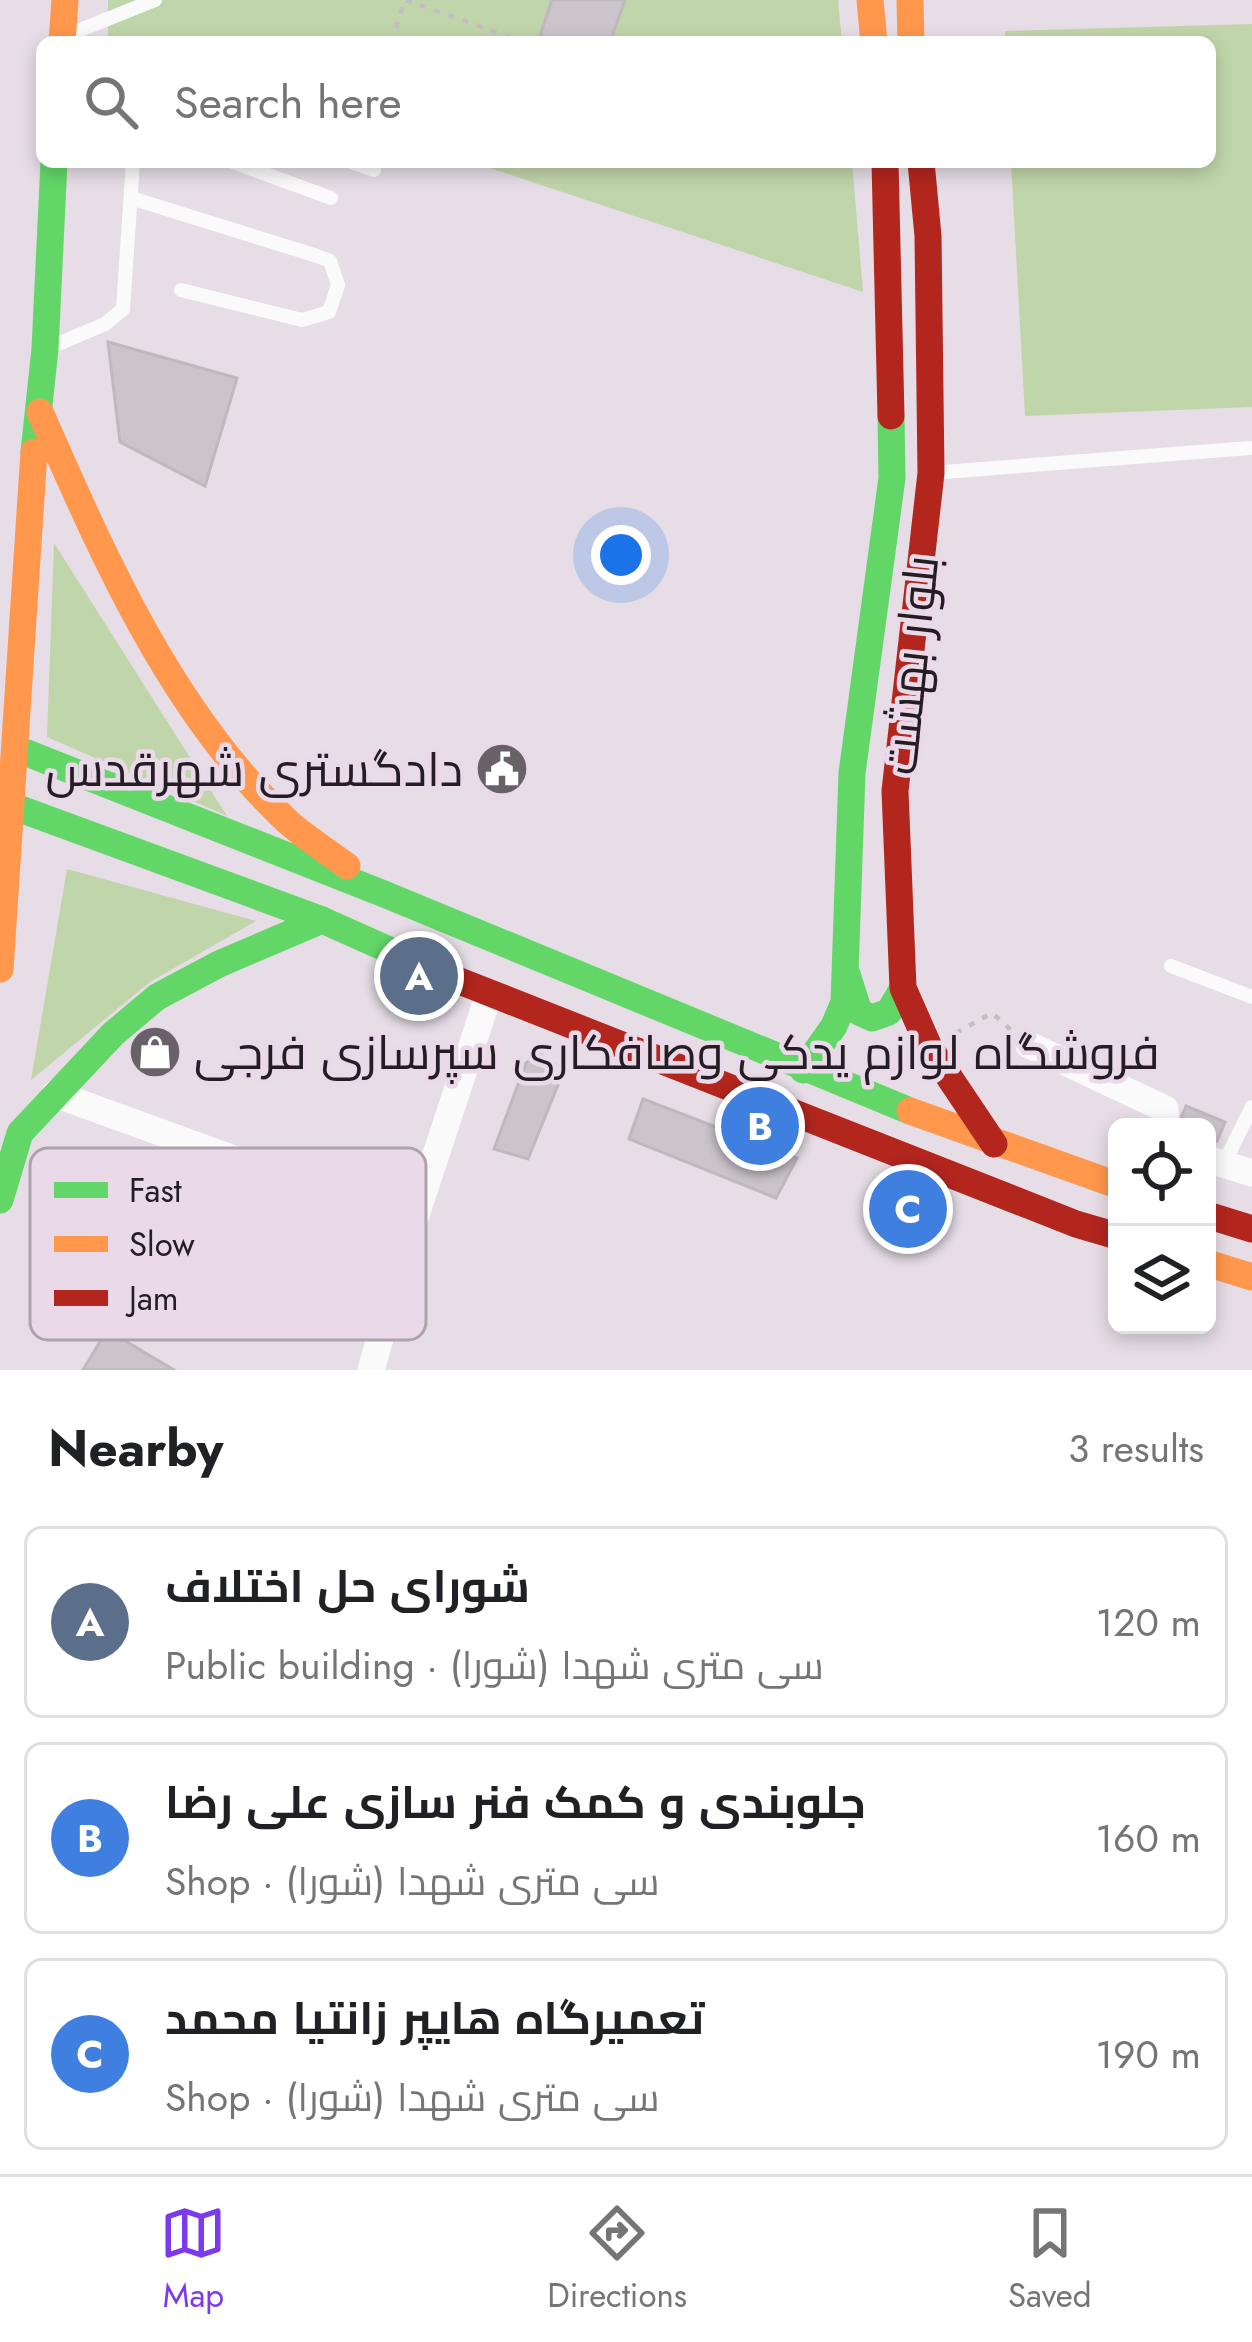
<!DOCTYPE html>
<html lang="en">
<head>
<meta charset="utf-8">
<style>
	:root { --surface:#fff; --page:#f6f6f6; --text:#202124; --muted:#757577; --line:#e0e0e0; --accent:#7c3aed }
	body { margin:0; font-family:Jost,Cairo,sans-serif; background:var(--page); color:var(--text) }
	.controls { position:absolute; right:36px; bottom:36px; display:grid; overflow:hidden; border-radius:18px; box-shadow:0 6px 18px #0003 }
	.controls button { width:108px; height:108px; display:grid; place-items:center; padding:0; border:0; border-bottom:3px solid var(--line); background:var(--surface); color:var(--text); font:60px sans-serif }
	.you { position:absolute; left:621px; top:555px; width:42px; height:42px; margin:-30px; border:9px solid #fff; border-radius:50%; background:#1a73e8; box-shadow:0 0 0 18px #1a73e833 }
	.badge { display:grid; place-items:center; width:78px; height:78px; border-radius:50%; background:var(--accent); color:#fff; font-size:39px; font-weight:700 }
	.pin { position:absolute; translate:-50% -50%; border:6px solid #fff; box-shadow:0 3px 12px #0006 }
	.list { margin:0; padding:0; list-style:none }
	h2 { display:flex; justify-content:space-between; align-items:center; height:156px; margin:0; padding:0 48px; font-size:51px }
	h2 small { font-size:39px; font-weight:400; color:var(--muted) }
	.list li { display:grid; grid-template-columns:78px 1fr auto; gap:36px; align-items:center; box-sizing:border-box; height:192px; margin:0 24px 24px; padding:0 24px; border:3px solid var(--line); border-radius:18px }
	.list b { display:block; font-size:45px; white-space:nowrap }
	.list p { margin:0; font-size:39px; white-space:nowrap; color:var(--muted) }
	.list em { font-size:39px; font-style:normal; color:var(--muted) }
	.icon { flex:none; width:66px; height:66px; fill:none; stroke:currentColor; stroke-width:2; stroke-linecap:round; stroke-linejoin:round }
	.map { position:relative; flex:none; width:1252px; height:1370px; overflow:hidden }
	.search { position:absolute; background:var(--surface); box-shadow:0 6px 18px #0003; left:36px; right:36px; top:36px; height:132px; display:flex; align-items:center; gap:30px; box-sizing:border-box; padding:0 42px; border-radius:18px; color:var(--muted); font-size:45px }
	.sheet { height:804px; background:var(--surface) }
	nav { display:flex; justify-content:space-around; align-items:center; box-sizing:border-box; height:168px; border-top:3px solid var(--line); background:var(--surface); font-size:33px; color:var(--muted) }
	nav a { display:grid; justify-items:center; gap:6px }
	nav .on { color:var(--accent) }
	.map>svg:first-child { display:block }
</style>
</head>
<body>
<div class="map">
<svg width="1252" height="1370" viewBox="0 0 1252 1370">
	<rect width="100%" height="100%" fill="#e6dde6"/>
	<g fill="#c1d5aa">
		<polygon points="108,0 838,0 842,42 112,42 108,41"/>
		<polygon points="1252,24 1252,407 1025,416 1011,162 1210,162 1210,42 1005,42 1005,31"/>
		<polygon points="472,162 852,162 863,292"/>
		<polygon points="54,543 227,816 47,737"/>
		<polygon points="67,869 256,921 150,982 31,1080"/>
	</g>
	<g fill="#cbc4cb" stroke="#c0b8bf" stroke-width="3">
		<polygon points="552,0 625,0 610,42 560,42 540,35"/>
		<polygon points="108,342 237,378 205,486 120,442"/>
		<polygon points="540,1054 564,1070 528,1159 494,1149 526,1063"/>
		<polygon points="643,1099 797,1158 776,1198 629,1139"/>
		<polygon points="1186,1106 1225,1122 1217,1141 1207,1137 1207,1127 1178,1125"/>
		<polygon points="107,1330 174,1370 83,1370"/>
	</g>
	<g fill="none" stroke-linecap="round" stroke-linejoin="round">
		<g stroke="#c2bfc2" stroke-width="4.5" stroke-dasharray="6 9" stroke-linecap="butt">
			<polyline points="406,0 524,42"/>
			<polyline points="392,42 404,1"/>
			<polyline points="956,1033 992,1013 1011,1030"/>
		</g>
		<g stroke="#fbfafb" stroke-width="14">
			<polyline points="65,36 155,0"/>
			<polyline points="233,162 331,198"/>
			<polyline points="351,162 374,170"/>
			<polyline points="131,198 314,255 330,261 338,285 329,312 302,320 181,290"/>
			<polyline points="46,349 105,324 123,309 133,162"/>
			<polyline points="931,473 1250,448"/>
			<polyline points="1171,966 1252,997"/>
			<polyline points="1224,1163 1252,1107"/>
		</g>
		<g stroke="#fbfafb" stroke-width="27">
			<polyline points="1029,1045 1165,1109 1166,1127"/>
			<polyline points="55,1094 413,1224"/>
			<polyline points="1207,1159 1252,1173"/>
			<polyline points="371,1370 413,1224 489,994"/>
		</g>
		<g stroke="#63d668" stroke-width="27">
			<polyline points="34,452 45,349 54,162"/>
			<polyline points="17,749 384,894 910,1111"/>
			<polyline points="12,806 322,920 452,978"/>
			<polyline points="847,974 859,1012 872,1018 889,1012 903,988"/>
			<polyline points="803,1070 834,1026 844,1002 852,773 892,478 891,416"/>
			<polyline points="0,1200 20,1133 113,1034 157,997 219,964 322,920"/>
		</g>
		<g stroke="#ff974d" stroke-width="27">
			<polyline points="870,0 874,42"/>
			<polyline points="910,0 911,42"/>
			<polyline points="62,42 65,0"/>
			<path d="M40 412C103 555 171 713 288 822 306 838 327 851 347 866"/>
			<polyline points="0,969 34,452"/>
			<polyline points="910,1111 1117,1185"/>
			<polyline points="1207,1263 1252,1277"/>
		</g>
		<g stroke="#b3261e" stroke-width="27">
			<polyline points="885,162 891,416"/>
			<polyline points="921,162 928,236 931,473 895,791 903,988 929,1047 994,1144"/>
			<polyline points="452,978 1076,1224 1117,1236"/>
			<polyline points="1207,1215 1252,1229"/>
		</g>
	</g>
	<defs>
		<g id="civic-disc" transform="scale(2.7)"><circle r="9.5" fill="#686168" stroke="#ead9e9"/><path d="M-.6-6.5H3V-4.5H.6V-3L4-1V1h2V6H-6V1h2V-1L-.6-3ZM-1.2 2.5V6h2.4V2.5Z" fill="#fff"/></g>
		<g id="shop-disc" transform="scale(2.7)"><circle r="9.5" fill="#686168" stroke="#ead9e9"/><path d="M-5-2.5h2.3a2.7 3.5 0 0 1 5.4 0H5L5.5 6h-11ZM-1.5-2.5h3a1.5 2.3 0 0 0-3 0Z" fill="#fff"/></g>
	</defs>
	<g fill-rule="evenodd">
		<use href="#civic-disc" x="502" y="769"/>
		<use href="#shop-disc" x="155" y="1052"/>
	</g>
	<g text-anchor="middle" stroke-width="9" stroke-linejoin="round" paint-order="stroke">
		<g font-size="48" fill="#241e24" stroke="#ead9e9">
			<text transform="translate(910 665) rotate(-84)" y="17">بلوار بهشت</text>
		</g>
		<g font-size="48" fill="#241e24" stroke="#ead9e9" text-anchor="end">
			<text x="463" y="786">دادگستری شهرقدس</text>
			<text x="194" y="1069" text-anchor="start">فروشگاه لوازم یدکی وصافکاری سپرسازی فرجی</text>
		</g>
	</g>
	<rect x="30" y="1148" width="396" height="192" rx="18" fill="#ead9e9" stroke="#afa1ae" stroke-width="3"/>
	<rect x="54" y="1182" width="54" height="16" fill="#63d668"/>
	<rect x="54" y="1236" width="54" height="16" fill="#ff974d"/>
	<rect x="54" y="1290" width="54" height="16" fill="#b3261e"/>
	<g font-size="33" fill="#241e24">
		<text x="129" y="1202">Fast</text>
		<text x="129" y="1256">Slow</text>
		<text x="129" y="1310">Jam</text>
	</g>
</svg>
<div class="controls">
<button><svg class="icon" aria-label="locate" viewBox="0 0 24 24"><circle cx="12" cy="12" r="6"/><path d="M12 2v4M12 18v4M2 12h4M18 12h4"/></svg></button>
<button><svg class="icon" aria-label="layers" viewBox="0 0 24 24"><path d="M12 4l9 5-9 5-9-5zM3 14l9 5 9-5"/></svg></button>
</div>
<div class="you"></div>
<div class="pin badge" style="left:419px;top:976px;background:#5c6f8a">A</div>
<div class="pin badge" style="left:760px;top:1126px;background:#3f7fe0">B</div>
<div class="pin badge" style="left:908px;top:1209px;background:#3f7fe0">C</div>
<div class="search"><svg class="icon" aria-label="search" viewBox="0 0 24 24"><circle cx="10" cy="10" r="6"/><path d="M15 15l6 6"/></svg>Search here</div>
</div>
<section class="sheet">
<h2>Nearby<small>3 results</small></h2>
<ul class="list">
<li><span class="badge" style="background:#5c6f8a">A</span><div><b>شورای حل اختلاف</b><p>Public building · سی متری شهدا (شورا)</p></div><em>120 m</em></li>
<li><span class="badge" style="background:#3f7fe0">B</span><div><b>جلوبندی و کمک فنر سازی علی رضا</b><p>Shop · سی متری شهدا (شورا)</p></div><em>160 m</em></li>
<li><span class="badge" style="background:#3f7fe0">C</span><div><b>تعمیرگاه هایپر زانتیا محمد</b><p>Shop · سی متری شهدا (شورا)</p></div><em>190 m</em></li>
</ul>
</section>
<nav>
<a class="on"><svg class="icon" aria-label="map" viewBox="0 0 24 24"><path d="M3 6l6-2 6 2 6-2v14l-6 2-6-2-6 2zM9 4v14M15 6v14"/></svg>Map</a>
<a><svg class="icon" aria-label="directions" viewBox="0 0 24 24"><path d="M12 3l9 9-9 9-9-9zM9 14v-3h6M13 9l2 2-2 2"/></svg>Directions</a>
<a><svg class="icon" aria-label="saved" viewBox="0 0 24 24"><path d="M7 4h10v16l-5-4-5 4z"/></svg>Saved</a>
</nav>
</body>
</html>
